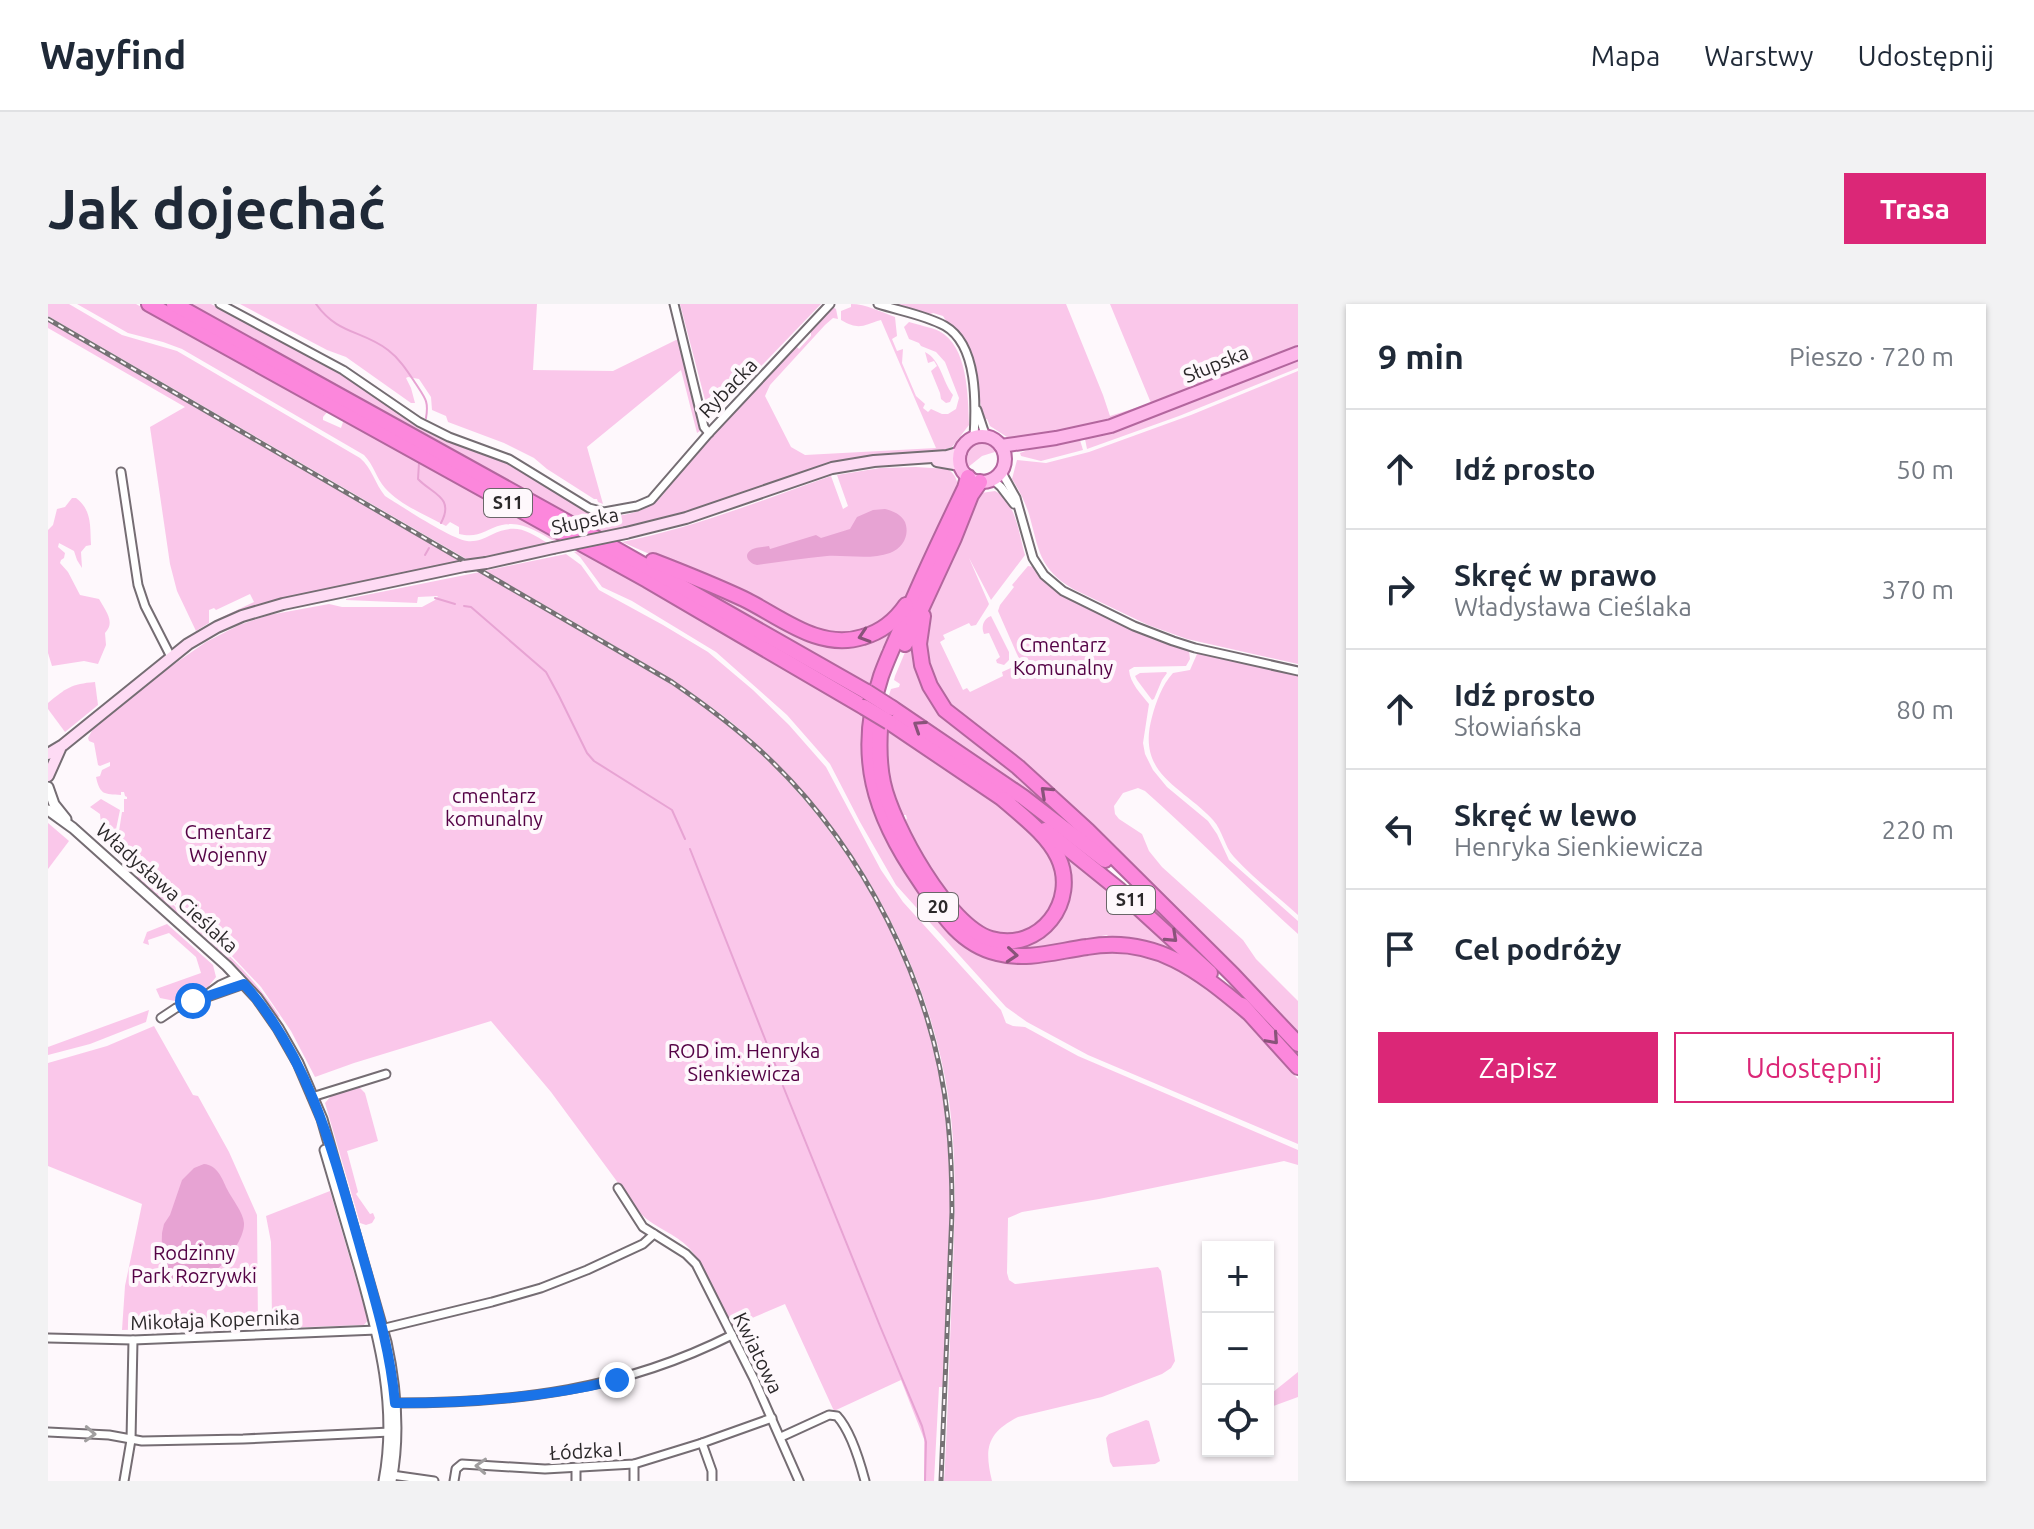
<!DOCTYPE html>
<html lang="pl">
<head>
<meta charset="utf-8">
<style>
	:root { --surface:#fff; --page:#f2f2f3; --text:#1f2937; --muted:#747a83; --line:#e0e1e3; --accent:#db2777 }
	body { margin:0; font-family:Ubuntu,sans-serif; background:var(--page); color:var(--text) }
	.controls { position:absolute; right:24px; bottom:24px; display:grid; overflow:hidden; border-radius:0px; box-shadow:0 2px 6px #0004 }
	.controls button { width:72px; height:72px; display:grid; place-items:center; padding:0; border:0; border-bottom:2px solid var(--line); background:var(--surface); color:var(--text); font:40px sans-serif }
	.stop { position:absolute; width:24px; height:24px; margin:-18px; border:6px solid #1a73e8; border-radius:50%; background:#fff }
	.stop.end { background:#1a73e8; border-color:#fff; box-shadow:0 2px 8px #0008 }
	.list { margin:0; padding:0; list-style:none }
	h2 { display:flex; justify-content:space-between; align-items:center; height:104px; margin:0; padding:0 32px; font-size:34px }
	h2 small { font-size:26px; font-weight:400; color:var(--muted) }
	.list li { display:grid; grid-template-columns:52px 1fr auto; gap:24px; align-items:center; box-sizing:border-box; height:120px; padding:0 32px; border-top:2px solid var(--line) }
	.list b { display:block; font-size:30px; white-space:nowrap }
	.list p { margin:0; font-size:26px; white-space:nowrap; color:var(--muted) }
	.list em { font-size:26px; font-style:normal; color:var(--muted) }
	.actions { display:flex; gap:16px; padding:24px 32px }
	.actions a { flex:1; padding:18px 0; border:2px solid var(--accent); border-radius:0px; text-align:center; font-size:28px; color:var(--accent) }
	.actions .main { background:var(--accent); color:#fff }
	.icon { flex:none; width:44px; height:44px; fill:none; stroke:currentColor; stroke-width:2; stroke-linecap:round; stroke-linejoin:round }
	.map { position:relative; flex:none; width:1250px; height:1177px; overflow:hidden; border-radius:0px }
	header { display:flex; align-items:center; gap:48px; box-sizing:border-box; height:112px; padding:0 40px; background:var(--surface); border-bottom:2px solid var(--line) }
	header strong { font-size:38px }
	nav { display:flex; gap:44px; margin-inline-start:auto; font-size:28px }
	.intro { display:flex; align-items:center; justify-content:space-between; box-sizing:border-box; height:192px; padding:0 48px }
	h1 { margin:0; font-size:56px }
	.button { padding:20px 36px; border-radius:0px; background:var(--accent); color:#fff; font-size:28px; font-weight:700 }
	main { display:flex; gap:48px; padding:0 48px }
	aside { flex:1; background:var(--surface); border-radius:0px; box-shadow:0 2px 6px #0004 }
	.map>svg:first-child { display:block }
</style>
</head>
<body>
<header>
<strong>Wayfind</strong>
<nav><a>Mapa</a><a>Warstwy</a><a>Udostępnij</a></nav>
</header>
<div class="intro"><h1>Jak dojechać</h1><a class="button">Trasa</a></div>
<main>
<div class="map">
<svg width="1250" height="1177" viewBox="0 0 1250 1177">
	<rect width="100%" height="100%" fill="#fef8fc"/>
	<g fill="#fac7ea">
		<path d="M0 0H21L74 31 129 47 312 154C324 164 327 180 337 192 353 202 403 235 419 237 428 238 435 235 443 231 468 219 478 226 501 240L420 256 0 12Z"/>
		<path d="M29 0H88L280 107 275 113V116L293 124 296 115 514 237 508 238C491 229 474 216 454 221 437 225 431 235 411 230V223L402 218 398 222C378 211 352 201 337 184 328 174 326 161 316 151L134 45 115 38 80 29Z"/>
		<path d="M140 0H163L299 73 359 115 400 137 459 159 544 210C561 215 588 211 603 201 616 194 622 179 631 168 668 124 709 84 748 42L751 45 763 32V26L785 3 788 5 790 15 785 14 777 21 722 81 717 92 743 143 757 151 888 144 833 16C815 21 812 27 793 16V7L803 3V0C818 0 833 8 847 13L849 32 844 35 849 47 855 45 854 59 868 92 877 100 875 104 880 108 883 105 894 110H900L908 105 911 94 897 58 888 48 873 42 871 39 861 35 856 23 861 18C870 21 882 23 891 27 920 42 920 92 921 121L904 143 896 146 897 149 795 157 750 170 636 210 555 229 368 124Z"/>
		<polygon points="192,0 489,0 485,66 565,67 630,35 652,127 649,129 633,66 539,143 555,200 550,198 549,195 546,195 499,165 486,154 456,139 400,118 398,112 384,106 383,93 371,75 360,73 358,74 363,84 367,99 363,99 298,53 279,46"/>
		<polygon points="632,0 773,0 662,115"/>
		<path d="M845 0H1018L1055 91 1062 112 1103 99 1062 0H1250V44L1051 122 962 135 942 122 939 115 935 116C931 95 929 58 920 41 914 29 901 23 895 12L885 9 880 11Z"/>
		<polygon points="0,17 414,258 174,316 170,315 206,298 202,290 168,306 166,304 161,306 161,319 148,327 129,287 122,260 102,123 137,103 0,24"/>
		<path d="M877 48C893 56 894 77 905 91L902 98 898 99 893 95 892 89 883 67 889 62 886 57 880 59Z"/>
		<polygon points="1250,53 1250,64 1131,112 1039,145 1037,135 1040,132"/>
		<path d="M1250 67V360L1139 335 1100 321 1025 285C990 264 991 245 981 210 977 198 971 186 964 175L969 156 998 159 1041 148 1143 111Z"/>
		<polygon points="1030,134 1032,136 1035,146 993,157 973,152 972,149 991,142"/>
		<path d="M938 137 947 142 950 147 934 152 919 164C913 148 922 137 938 137Z"/>
		<path d="M868 163 900 165C907 170 911 178 909 186 892 225 874 275 848 308L811 331 769 329 693 290 574 238C645 224 714 196 783 172L795 205 800 202 789 171 832 164Z"/>
		<path d="M947 187C968 197 971 231 977 251L943 296 921 254 941 300 940 302 928 321 923 322 921 319 895 331 897 335 892 338 915 386 919 384 922 388 955 372 954 368 965 363 968 364 970 369 976 366 950 307 952 301 966 283 964 281 980 262 987 263 1001 282 1019 294 1092 328 1141 347 1142 355 1138 362 1086 363 1081 366C1082 379 1093 390 1101 400L1095 439 1097 450 1105 466 1119 483 1160 517 1169 530 1181 556 1250 617V630C1198 583 1149 533 1097 487L1090 484 1075 489 1066 502 1067 510 1071 515 1094 530 1101 547 1114 563 1195 636 1208 655 1250 697V730L1172 647 1115 594 904 407 879 363 877 321 884 295 924 195 933 189Z"/>
		<path d="M24 194H28C44 206 42 222 43 241L38 242 33 248 34 264 29 256 26 247 11 239 10 243 17 249 16 254 13 256 12 259 20 268 32 291 51 295C57 306 68 318 57 329L58 341 50 360 36 357 4 362 0 349V226L5 221 9 205 17 203Z"/>
		<polygon points="533,247 775,385 819,415 820,471 928,646 1062,644 1117,654 1178,697 1250,775 1250,840 1040,751 979,718 958,703 848,581 812,518 782,460 739,411 668,348 584,297 554,283 532,253 526,248"/>
		<path d="M518 250 533 261 551 286 615 321 660 348 705 386 741 421 778 463 833 566 855 598 953 706 958 719 965 722 977 723 1030 752 1250 846V861L1236 857 1051 895 974 908 960 914 959 969 961 976 967 980 1110 963 1113 967 1127 1057 1123 1064 1114 1070 1054 1093 970 1113C939 1129 936 1144 944 1177H896C900 1115 901 1052 904 990 906 925 910 861 901 797 879 649 797 512 683 418 648 390 610 367 572 345 527 318 481 292 436 267Z"/>
		<path d="M432 268C508 312 588 353 659 405 788 499 882 658 899 817 908 905 899 994 895 1083H891L886 1177H876V1135L853 1076 786 1107 737 1000 683 1023C673 1002 656 960 641 944 628 930 607 924 593 910L503 788 443 717 306 759 267 773 243 727 213 683 181 649 72 551 74 550 71 542 68 543 69 540 74 508H76V495H79V493L77 492 76 488H73V491C56 490 52 491 48 473L52 472 54 466 62 462V458L52 462 50 461 46 439 41 437 40 434 47 421 109 372 158 338 191 321 221 311 281 300 294 303H374L387 296 390 292 370 293 369 299 298 296V295Z"/>
		<polygon points="630,271 779,339 855,312 838,344 834,344 833,348 835,350 825,384"/>
		<path d="M943 312 961 348V356L956 361 949 359 948 356 952 353 941 329 936 330C933 323 935 315 943 312Z"/>
		<polygon points="871,315 873,369 942,445 1034,529 927,451 840,394 843,385 851,383 852,380 846,376 847,372"/>
		<path d="M1152 349 1250 371V611C1229 592 1205 574 1186 553 1176 542 1175 527 1165 516 1134 482 1088 471 1104 413 1108 398 1114 381 1125 369L1142 366 1149 350Z"/>
		<polygon points="1118,368 1119,369 1114,376 1106,395 1104,396 1089,376 1087,372 1092,369"/>
		<path d="M47 378 50 401 17 428 0 405V399C18 384 23 380 47 378Z"/>
		<path d="M826 419 828 421C825 493 848 531 888 588 899 604 910 624 928 633 966 654 1015 631 1020 587 1022 572 1016 559 1012 546L1054 580 1141 658 1105 643 1064 637 1059 631 1054 632 1053 635 1048 638 990 648H958L935 641 913 627 865 562 837 509 826 460Z"/>
		<polygon points="835,425 889,459 977,521 1003,548 1013,585 998,616 977,630 950,632 926,622 878,563 855,517 859,515 858,511 851,511 840,485"/>
		<polygon points="53,495 72,506 66,535 60,527 55,530 53,524 58,524 58,520 53,520 52,510 42,503"/>
		<polygon points="0,519 21,537 0,565"/>
		<path d="M90 571C140 614 196 657 232 713L228 712C192 657 136 617 88 573Z"/>
		<polygon points="119,620 165,661 168,673 160,683 127,697 112,694 108,685 153,669 148,653 121,629 100,636 101,641 95,639 99,628"/>
		<polygon points="101,706 98,718 42,740 0,751 0,743"/>
		<polygon points="106,722 145,791 150,792 181,848 209,911 210,1022 74,1026 77,982 94,900 0,862 0,759 59,742"/>
		<polygon points="308,783 312,784 317,789 330,837 299,847 310,888 308,890 322,910 325,909 327,914 324,919 318,921 312,919 277,799 284,791"/>
		<polygon points="282,887 320,1016 316,1021 233,1024 227,1021 224,1016 223,938 218,912"/>
		<polygon points="1250,1068 1250,1093 1220,1104 1220,1092"/>
		<polygon points="1098,1116 1101,1117 1112,1157 1107,1160 1065,1163 1062,1158 1058,1134 1061,1130"/>
	</g>
	<g fill="#e7a3d3">
		<path d="M837 205C845 207 853 210 857 218 862 231 855 244 842 249 823 256 799 251 779 252 756 254 733 258 709 261 702 260 694 252 703 246 707 243 716 243 721 242L722 245 768 231 773 234 802 225 809 213 825 206Z"/>
		<path d="M156 860C169 861 174 874 179 885 184 895 195 908 196 919 197 940 162 980 141 981 131 982 120 975 113 969L114 929 116 920 122 911 134 876 146 864Z"/>
	</g>
	<g fill="none" stroke-linecap="round" stroke-linejoin="round">
		<g stroke="#e7a3d3" stroke-width="2">
			<path d="M268 0C290 31 314 26 340 46 352 55 360 68 368 80 377 94 381 97 378 114"/>
			<path d="M371 159 370 175C384 190 407 193 393 219"/>
			<polyline points="377,251 381,244"/>
			<polyline points="387,294 407,300"/>
			<polyline points="416,302 423,303 498,368 511,392 539,449 546,457 624,506 637,535"/>
			<polyline points="642,545 732,773"/>
			<polyline points="735,782 832,1022 874,1122 878,1138 877,1177"/>
		</g>
		<g stroke="#756d73" stroke-width="11">
			<g id="minor">
				<polyline points="172,0 295,66 371,118 401,133 461,155 541,204 556,208 589,202 603,196 661,129 782,0"/>
				<polyline points="626,0 656,123 661,129"/>
				<path d="M830 0C852 7 877 11 897 22 930 41 928 100 926 134"/>
				<polyline points="929,106 938,133"/>
				<polyline points="953,167 968,194 985,254 996,271 1015,287 1086,322 1125,337 1147,344 1250,367"/>
				<polyline points="73,168 90,281 97,302 123,353"/>
				<polyline points="944,175 953,183 966,200"/>
				<polyline points="158,691 172,681 190,673"/>
				<polyline points="113,714 128,704 196,680"/>
				<polyline points="264,793 338,770"/>
				<polyline points="570,884 595,923 638,950 648,960 706,1075 751,1177"/>
				<polyline points="0,1034 85,1036 329,1026 444,998 493,984 539,966 595,940 606,930"/>
				<path d="M347 1099C468 1099 575 1086 684 1031"/>
				<polyline points="0,1128 61,1131 94,1137 195,1135 342,1128"/>
				<path d="M733 1133 781 1111 789 1112C802 1126 812 1158 817 1177"/>
				<polyline points="654,1139 664,1167 664,1177"/>
				<polyline points="586,1160 586,1177"/>
				<polyline points="528,1164 528,1177"/>
				<polyline points="344,1171 386,1177"/>
				<polyline points="76,1177 83,1136 85,1036"/>
				<polyline points="406,1177 408,1165 414,1160 497,1165 586,1160 654,1139 724,1114"/>
			</g>
		</g>
		<g stroke="#756d73" stroke-width="13">
			<g id="tertiary">
				<polyline points="0,483 6,500 18,515"/>
				<path d="M0 506 25 524 179 662 209 694 230 724 250 759 274 815 338 1038C348 1084 352 1131 343 1177"/>
				<path d="M277 846C289 886 300 925 312 965 332 1035 350 1104 336 1177"/>
			</g>
		</g>
		<g stroke="#756d73" stroke-width="14">
			<g id="secondary">
				<polyline points="889,157 912,161"/>
				<polyline points="578,229 638,214 784,164 826,157 899,152 913,148"/>
				<polyline points="438,259 505,244"/>
				<polyline points="0,450 15,441 140,340 169,323 194,312 235,300 416,262"/>
				<polyline points="0,472 12,445"/>
			</g>
		</g>
		<g stroke="#b3669e" stroke-width="16">
			<g id="primary">
				<circle cx="934" cy="155" r="23"/>
				<polyline points="953,142 1008,134 1063,122 1250,49"/>
			</g>
		</g>
		<g stroke="#b3669e" stroke-width="18">
			<g id="motorway">
				<polyline points="101,0 599,276 816,403"/>
				<polyline points="126,0 564,243 819,388"/>
				<path d="M920 173 917 184C895 230 873 275 854 322 847 338 839 355 833 372 807 451 826 511 872 577 892 607 911 640 949 649 979 657 1009 647 1039 643 1107 631 1151 667 1200 708"/>
				<path d="M605 257C636 269 666 281 696 295 733 313 771 347 815 333 833 328 847 317 858 301"/>
				<polyline points="875,312 871,340 874,361 882,382 897,406 970,463 1040,527 1185,671 1250,740"/>
				<polyline points="857,340 906,234 923,191 932,178"/>
				<polyline points="844,404 975,493 1057,556"/>
				<polyline points="841,418 961,499"/>
				<path d="M832 424C831 442 831 461 835 479 844 521 900 623 943 635 992 649 1031 597 1010 553 999 530 974 512 955 495"/>
				<polyline points="997,526 1070,585 1162,669"/>
				<polyline points="1194,701 1250,763"/>
			</g>
		</g>
		<use href="#minor" stroke="#fff" stroke-width="7"/>
		<use href="#tertiary" stroke="#fff" stroke-width="9"/>
		<use href="#secondary" stroke="#fedbf4" stroke-width="10"/>
		<use href="#primary" stroke="#fdb7ea" stroke-width="12"/>
		<use href="#motorway" stroke="#fc87dc" stroke-width="14"/>
		<g stroke="#767275" stroke-width="5">
			<path id="rail" d="M0 15 624 378C656 400 687 423 715 449 815 542 886 681 900 817 903 847 904 877 904 908L893 1177"/>
		</g>
		<use href="#rail" stroke="#fef8fc" stroke-width="2" stroke-dasharray="6" stroke-linecap="butt"/>
		<g stroke="#756d73" stroke-width="14" stroke-linecap="butt">
			<g id="secondary-bridge">
				<polyline points="505,244 578,229"/>
				<polyline points="416,262 438,259"/>
			</g>
		</g>
		<g stroke="#b3669e" stroke-width="18" stroke-linecap="butt">
			<g id="motorway-bridge">
				<polyline points="819,388 844,404"/>
				<polyline points="816,403 841,418"/>
			</g>
		</g>
		<use href="#secondary-bridge" stroke="#fedbf4" stroke-width="10"/>
		<use href="#motorway-bridge" stroke="#fc87dc" stroke-width="14"/>
	</g>
	<defs><path id="oneway-chevron" d="M-2-3.5L2.5 0L-2 3.5" fill="none" stroke-width="1.6" stroke-linecap="round" stroke-linejoin="round" transform="scale(2)"/></defs>
	<g stroke="#89537a">
		<use href="#oneway-chevron" transform="translate(816 332) rotate(162)"/>
		<use href="#oneway-chevron" transform="translate(871 422) rotate(-147)"/>
		<use href="#oneway-chevron" transform="translate(998 488) rotate(-137)"/>
		<use href="#oneway-chevron" transform="translate(1124 633) rotate(43)"/>
		<use href="#oneway-chevron" transform="translate(964 651) rotate(5)"/>
		<use href="#oneway-chevron" transform="translate(1225 735) rotate(48)"/>
	</g>
	<g stroke="#a09e9f">
		<use href="#oneway-chevron" transform="translate(42 1130) rotate(3)"/>
		<use href="#oneway-chevron" transform="translate(433 1162) rotate(-177)"/>
	</g>
	<g fill="none" stroke-linecap="round" stroke-linejoin="round">
		<path stroke="#1a73e8" stroke-width="10" d="M145 697 196 680C261 753 285 848 311 939 326 993 342 1043 347 1099 422 1099 496 1094 569 1076"/>
	</g>
	<g text-anchor="middle" stroke-width="8" stroke-linejoin="round" paint-order="stroke">
		<g fill="#fef8fc" stroke="#6a6669" stroke-width="2">
			<rect x="436" y="185" width="48" height="28" rx="6"/>
			<rect x="1059" y="582" width="48" height="28" rx="6"/>
			<rect x="870" y="589" width="40" height="28" rx="6"/>
		</g>
		<g font-size="18" font-weight="bold" fill="#2b282a">
			<text x="460" y="205">S11</text>
			<text x="1083" y="602">S11</text>
			<text x="890" y="609">20</text>
		</g>
		<g font-size="20" fill="#2b282a" stroke="#fef8fc">
			<text transform="translate(1168 60) rotate(-22)" y="7">Słupska</text>
			<text transform="translate(680 84) rotate(-46)" y="7">Rybacka</text>
			<text transform="translate(537 217) rotate(-12)" y="7">Słupska</text>
			<text transform="translate(119 584) rotate(42)" y="7">Władysława Cieślaka</text>
			<text transform="translate(167 1016) rotate(-2)" y="7">Mikołaja Kopernika</text>
			<text transform="translate(710 1049) rotate(64)" y="7">Kwiatowa</text>
			<text transform="translate(538 1147) rotate(-3)" y="7">Łódzka I</text>
		</g>
		<g font-size="20" fill="#540245" stroke="#fef8fc">
			<text x="1015" y="348">Cmentarz<tspan x="1015" dy="23">Komunalny</tspan></text>
			<text x="446" y="499">cmentarz<tspan x="446" dy="23">komunalny</tspan></text>
			<text x="180" y="535">Cmentarz<tspan x="180" dy="23">Wojenny</tspan></text>
			<text x="696" y="754">ROD im. Henryka<tspan x="696" dy="23">Sienkiewicza</tspan></text>
			<text x="146" y="956">Rodzinny<tspan x="146" dy="23">Park Rozrywki</tspan></text>
		</g>
	</g>
</svg>
<div class="controls">
<button>+</button>
<button>−</button>
<button><svg class="icon" aria-label="locate" viewBox="0 0 24 24"><circle cx="12" cy="12" r="6"/><path d="M12 2v4M12 18v4M2 12h4M18 12h4"/></svg></button>
</div>
<div class="stop" style="left:145px;top:697px"></div>
<div class="stop end" style="left:569px;top:1076px"></div>
</div>
<aside>
<h2>9 min<small>Pieszo · 720 m</small></h2>
<ul class="list">
<li><svg class="icon" aria-label="ahead" viewBox="0 0 24 24"><path d="M12 20V5M6 11l6-6 6 6"/></svg><div><b>Idź prosto</b></div><em>50 m</em></li>
<li><svg class="icon" aria-label="right" viewBox="0 0 24 24"><path d="M7 20v-9h11M14 6l5 5-5 5"/></svg><div><b>Skręć w prawo</b><p>Władysława Cieślaka</p></div><em>370 m</em></li>
<li><svg class="icon" aria-label="ahead" viewBox="0 0 24 24"><path d="M12 20V5M6 11l6-6 6 6"/></svg><div><b>Idź prosto</b><p>Słowiańska</p></div><em>80 m</em></li>
<li><svg class="icon" aria-label="left" viewBox="0 0 24 24"><path d="M17 20v-9H6M10 6l-5 5 5 5"/></svg><div><b>Skręć w lewo</b><p>Henryka Sienkiewicza</p></div><em>220 m</em></li>
<li><svg class="icon" aria-label="arrive" viewBox="0 0 24 24"><path d="M6 21V4h12l-3 4 3 4H6"/></svg><div><b>Cel podróży</b></div></li>
</ul>
<div class="actions"><a class="main">Zapisz</a><a>Udostępnij</a></div>
</aside>
</main>
</body>
</html>
